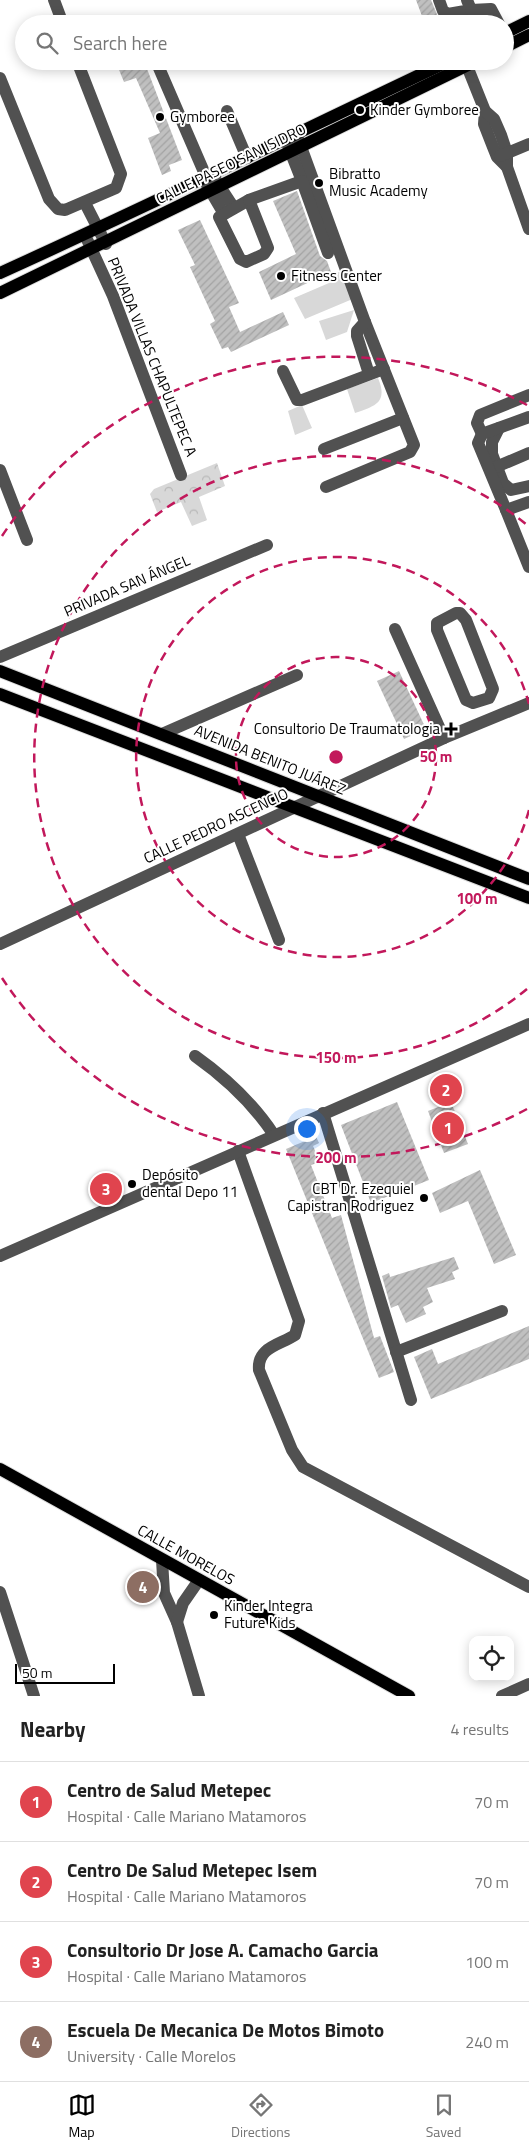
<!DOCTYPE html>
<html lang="en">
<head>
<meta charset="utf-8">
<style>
	:root { --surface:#fff; --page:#f2f2f2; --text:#222; --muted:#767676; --line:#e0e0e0; --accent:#000 }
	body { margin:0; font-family:"Titillium Web",sans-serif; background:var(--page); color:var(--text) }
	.controls { position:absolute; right:15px; bottom:15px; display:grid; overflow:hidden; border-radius:10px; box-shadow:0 2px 12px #0003 }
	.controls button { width:45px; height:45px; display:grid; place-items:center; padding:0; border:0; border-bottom:1px solid var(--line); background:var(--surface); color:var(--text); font:25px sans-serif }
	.scale { position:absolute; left:15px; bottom:12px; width:100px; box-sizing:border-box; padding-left:5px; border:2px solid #000; border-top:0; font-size:14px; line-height:18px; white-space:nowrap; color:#000; -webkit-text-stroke:4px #fff; paint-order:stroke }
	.you { position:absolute; left:306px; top:1128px; width:18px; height:18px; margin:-12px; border:4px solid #fff; border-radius:50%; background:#1a73e8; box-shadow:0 0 0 8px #1a73e833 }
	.badge { display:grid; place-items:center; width:32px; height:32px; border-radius:50%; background:var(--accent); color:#fff; font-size:16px; font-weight:700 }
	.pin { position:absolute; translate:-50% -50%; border:2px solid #fff; box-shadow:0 1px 5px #0006 }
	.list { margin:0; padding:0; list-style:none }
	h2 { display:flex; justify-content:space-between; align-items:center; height:65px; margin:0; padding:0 20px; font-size:21px }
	h2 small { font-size:16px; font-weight:400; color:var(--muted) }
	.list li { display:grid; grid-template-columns:32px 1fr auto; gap:15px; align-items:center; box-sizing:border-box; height:80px; padding:0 20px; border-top:1px solid var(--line) }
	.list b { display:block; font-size:19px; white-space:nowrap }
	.list p { margin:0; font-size:16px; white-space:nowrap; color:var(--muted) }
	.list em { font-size:16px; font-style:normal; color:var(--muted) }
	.icon { flex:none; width:28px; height:28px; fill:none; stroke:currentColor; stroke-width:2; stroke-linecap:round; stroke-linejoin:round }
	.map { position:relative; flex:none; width:529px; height:1696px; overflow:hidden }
	.search { position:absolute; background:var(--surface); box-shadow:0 2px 12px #0003; left:15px; right:15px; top:15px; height:55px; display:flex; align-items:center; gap:12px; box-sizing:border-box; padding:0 18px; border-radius:28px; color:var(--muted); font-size:19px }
	.sheet { height:385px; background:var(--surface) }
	nav { display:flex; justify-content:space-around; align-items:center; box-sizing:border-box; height:70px; border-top:1px solid var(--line); background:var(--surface); font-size:14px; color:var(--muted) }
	nav a { display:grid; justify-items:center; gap:2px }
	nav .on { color:var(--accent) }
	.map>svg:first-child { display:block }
</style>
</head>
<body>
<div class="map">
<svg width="529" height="1696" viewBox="0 0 529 1696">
	<defs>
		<pattern id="forest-crowns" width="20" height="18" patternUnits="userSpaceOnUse" patternTransform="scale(1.25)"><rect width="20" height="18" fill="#d8d8d8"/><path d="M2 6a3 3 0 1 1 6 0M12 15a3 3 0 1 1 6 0" fill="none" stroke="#b8b8b8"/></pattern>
		<pattern id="building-hatch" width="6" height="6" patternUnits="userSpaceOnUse" patternTransform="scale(1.25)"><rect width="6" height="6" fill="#c0c0c0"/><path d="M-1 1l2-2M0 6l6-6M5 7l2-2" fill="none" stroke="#a3a3a3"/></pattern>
	</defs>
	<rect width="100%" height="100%" fill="#fff"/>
	<polygon fill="url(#forest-crowns)" points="217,463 225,486 199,497 207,520 192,526 181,502 157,512 150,494 154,489"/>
	<g fill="#d8d8d8">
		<polygon points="345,270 355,298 305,319 294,298 336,280 336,273"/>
		<polygon points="354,310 347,332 326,340 319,321"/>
		<path d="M378 378C388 402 376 406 355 413L347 389Z"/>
		<polygon points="302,405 312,428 295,435 288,411"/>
	</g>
	<g fill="url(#building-hatch)">
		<polygon points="416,0 431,0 441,24 425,24"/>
		<polygon points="486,17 490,24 457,24 469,19"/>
		<polygon points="126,61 144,61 182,160 169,165 171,171 162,175 148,138 160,133 136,78 124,82 117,65"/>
		<polygon points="297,191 320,256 327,261 331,272 271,300 259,272 296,254 273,201"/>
		<polygon points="200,220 239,303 229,307 240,332 283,312 289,325 231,352 228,347 222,349 210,324 215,321 190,267 195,265 178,230"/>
		<polygon points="399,671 426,729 404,739 377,681"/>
		<polygon points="397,1102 429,1180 371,1203 341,1125"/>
		<polygon points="451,1102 468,1144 444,1153 428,1111"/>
		<polygon points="314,1132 319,1143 313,1146 320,1162 311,1165 332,1218 341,1215 374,1338 380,1336 394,1372 379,1378 286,1149 305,1141 304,1137"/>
		<polygon points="480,1170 516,1255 494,1264 468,1201 440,1213 432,1193"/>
		<polygon points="454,1257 459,1269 452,1272 455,1279 427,1288 433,1302 423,1307 426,1314 406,1323 398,1305 391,1308 382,1276 389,1273 390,1277"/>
		<polygon points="529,1326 529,1359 431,1399 414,1357 432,1349 438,1364"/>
	</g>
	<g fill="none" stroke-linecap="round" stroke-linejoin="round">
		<g stroke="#dbdbdb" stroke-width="14">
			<g id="major">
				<polyline points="505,33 529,21"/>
				<polyline points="505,47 529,35"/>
				<path d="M0 273C151 205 299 132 449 61"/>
				<polyline points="0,293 476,61"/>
				<polyline points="0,671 529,879"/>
				<polyline points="0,694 529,898"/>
				<polyline points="0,1469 409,1696"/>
			</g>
		</g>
		<g stroke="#515151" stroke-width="12">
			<polyline points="54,0 63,24"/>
			<polyline points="439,0 443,11 448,14 471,10 467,0"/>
			<polyline points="471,10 491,9 499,24"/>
			<polyline points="156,61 204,172 204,180 224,214"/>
			<polyline points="465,61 485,111 484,124 493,147 497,157 507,167"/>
			<polyline points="0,78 49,199 58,209 65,210 116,188 121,174 77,61"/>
			<polyline points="227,111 247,158"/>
			<polyline points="485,111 494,119 501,135 507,153 507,167 529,229"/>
			<polyline points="296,133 365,322 414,445 410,452 326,487"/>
			<polyline points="285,138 302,181"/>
			<polyline points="500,156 529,144"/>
			<polyline points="215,179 234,208"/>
			<polygon points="249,200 268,248 264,254 246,262 240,259 219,217"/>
			<polyline points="249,200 302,181 328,253"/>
			<polyline points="85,203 106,244"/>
			<polyline points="85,235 113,296 181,475"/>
			<polyline points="365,322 357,331 357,336 369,374"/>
			<polyline points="283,371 297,400 302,400 384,369"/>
			<polyline points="499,428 492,442 492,454 503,483 511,490 529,486"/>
			<polyline points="482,434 477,423 480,415 529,395"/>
			<polyline points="324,449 403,418"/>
			<polyline points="496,467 529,453"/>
			<polyline points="0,470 27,540"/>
			<polyline points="529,502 506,510 529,567"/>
			<polyline points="506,510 478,443 482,434 529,417"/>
			<polygon points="456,613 460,613 466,620 493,689 489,698 473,703 466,700 437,630 437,623"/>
			<polyline points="395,629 444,738"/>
			<polyline points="0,657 267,545"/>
			<polyline points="162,734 297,675"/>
			<polyline points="238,834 279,940"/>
			<polyline points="0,944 444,738 529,703"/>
			<path d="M195 1056C226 1078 253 1103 274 1135"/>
			<polyline points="323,1113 411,1400"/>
			<path d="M238 1151 299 1321 295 1335C280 1345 257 1347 259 1370L292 1450 303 1467 529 1587"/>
			<polyline points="0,1256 529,1024"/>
			<polyline points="396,1352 502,1311"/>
			<polyline points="162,1560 164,1593 177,1622 199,1696"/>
			<polyline points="0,1592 34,1696"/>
			<polyline points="177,1622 183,1603 199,1580"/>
			<polyline points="502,1696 529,1684"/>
		</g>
		<use href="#major" stroke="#000" stroke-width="12"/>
	</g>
	<g fill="none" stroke="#c2185b" stroke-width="2.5" stroke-dasharray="9 6">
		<circle cx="336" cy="757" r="100"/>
		<path d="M529 810A200 200 0 1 1 529 704"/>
		<path d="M527 989A301 301 0 1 1 527 525"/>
		<path d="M527 1109A401 401 0 0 1 2 978M2 536A401 401 0 0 1 527 405"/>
	</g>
	<g fill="#000" stroke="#fff" stroke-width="2">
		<circle cx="360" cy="110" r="5"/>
		<circle cx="160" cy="117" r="5"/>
		<circle cx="319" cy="183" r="5"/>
		<circle cx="281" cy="276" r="5"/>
		<path d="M448.5 721.5h5v5h5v5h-5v5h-5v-5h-5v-5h5z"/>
		<circle cx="132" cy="1184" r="5"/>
		<circle cx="424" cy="1198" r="5"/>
		<circle cx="214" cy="1615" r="5"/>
	</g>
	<g text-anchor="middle" stroke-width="4" stroke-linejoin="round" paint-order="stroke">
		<g font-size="15" fill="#000" stroke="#fff" text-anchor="start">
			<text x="370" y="115">Kinder Gymboree</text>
			<text x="170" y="122">Gymboree</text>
			<text x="329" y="179">Bibratto<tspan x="329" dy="17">Music Academy</tspan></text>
			<text x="291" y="281">Fitness Center</text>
			<text x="440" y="734" text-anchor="end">Consultorio De Traumatologia</text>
			<text x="142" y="1180">Depósito<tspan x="142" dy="17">dental Depo 11</tspan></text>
			<text x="414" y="1194" text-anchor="end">CBT Dr. Ezequiel<tspan x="414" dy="17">Capistran Rodriguez</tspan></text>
			<text x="224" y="1611">Kinder Integra<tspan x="224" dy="17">Future Kids</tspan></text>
		</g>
		<g font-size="15" fill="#000" stroke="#fff">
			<text transform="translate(231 164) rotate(-26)" y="5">CALLE PASEO SAN ISIDRO</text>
			<text transform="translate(152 357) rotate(68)" y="5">PRIVADA VILLAS CHAPULTEPEC A</text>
			<text transform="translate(127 586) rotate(-23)" y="5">PRIVADA SAN ÁNGEL</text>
			<text transform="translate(270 760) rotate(22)" y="5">AVENIDA BENITO JUÁREZ</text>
			<text transform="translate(216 826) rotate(-25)" y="5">CALLE PEDRO ASCENCIO</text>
			<text transform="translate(186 1555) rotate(29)" y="5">CALLE MORELOS</text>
		</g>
	</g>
	<circle cx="336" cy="757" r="8" fill="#c2185b" stroke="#fff" stroke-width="2.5"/>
	<g font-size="15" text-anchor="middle" font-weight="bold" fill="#c2185b" stroke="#fff" stroke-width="4" stroke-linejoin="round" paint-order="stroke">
		<text x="436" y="762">50 m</text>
		<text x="477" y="904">100 m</text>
		<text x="336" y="1063">150 m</text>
		<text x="336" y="1163">200 m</text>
	</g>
</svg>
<div class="controls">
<button><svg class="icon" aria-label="locate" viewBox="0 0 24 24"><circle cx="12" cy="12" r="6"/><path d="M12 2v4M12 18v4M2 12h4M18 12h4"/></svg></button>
</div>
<div class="scale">50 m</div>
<div class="you"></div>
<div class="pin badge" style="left:448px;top:1128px;background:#e0444e">1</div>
<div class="pin badge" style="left:446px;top:1090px;background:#e0444e">2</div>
<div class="pin badge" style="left:106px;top:1189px;background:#e0444e">3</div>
<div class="pin badge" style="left:143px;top:1587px;background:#8d6e63">4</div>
<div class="search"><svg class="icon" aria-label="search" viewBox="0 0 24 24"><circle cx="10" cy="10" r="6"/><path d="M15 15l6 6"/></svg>Search here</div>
</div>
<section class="sheet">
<h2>Nearby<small>4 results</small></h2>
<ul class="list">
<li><span class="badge" style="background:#e0444e">1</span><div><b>Centro de Salud Metepec</b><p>Hospital · Calle Mariano Matamoros</p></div><em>70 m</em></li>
<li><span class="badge" style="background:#e0444e">2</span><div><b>Centro De Salud Metepec Isem</b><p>Hospital · Calle Mariano Matamoros</p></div><em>70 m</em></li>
<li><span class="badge" style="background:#e0444e">3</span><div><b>Consultorio Dr Jose A. Camacho Garcia</b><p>Hospital · Calle Mariano Matamoros</p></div><em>100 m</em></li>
<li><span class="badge" style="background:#8d6e63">4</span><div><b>Escuela De Mecanica De Motos Bimoto</b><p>University · Calle Morelos</p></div><em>240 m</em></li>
</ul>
</section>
<nav>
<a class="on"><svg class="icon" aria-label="map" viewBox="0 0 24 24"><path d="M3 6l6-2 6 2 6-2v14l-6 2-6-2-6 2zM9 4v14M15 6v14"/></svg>Map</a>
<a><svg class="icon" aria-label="directions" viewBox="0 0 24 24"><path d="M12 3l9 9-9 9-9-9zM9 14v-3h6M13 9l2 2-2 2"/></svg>Directions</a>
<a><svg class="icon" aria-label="saved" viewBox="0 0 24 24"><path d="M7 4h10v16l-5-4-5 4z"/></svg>Saved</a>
</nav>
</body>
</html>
